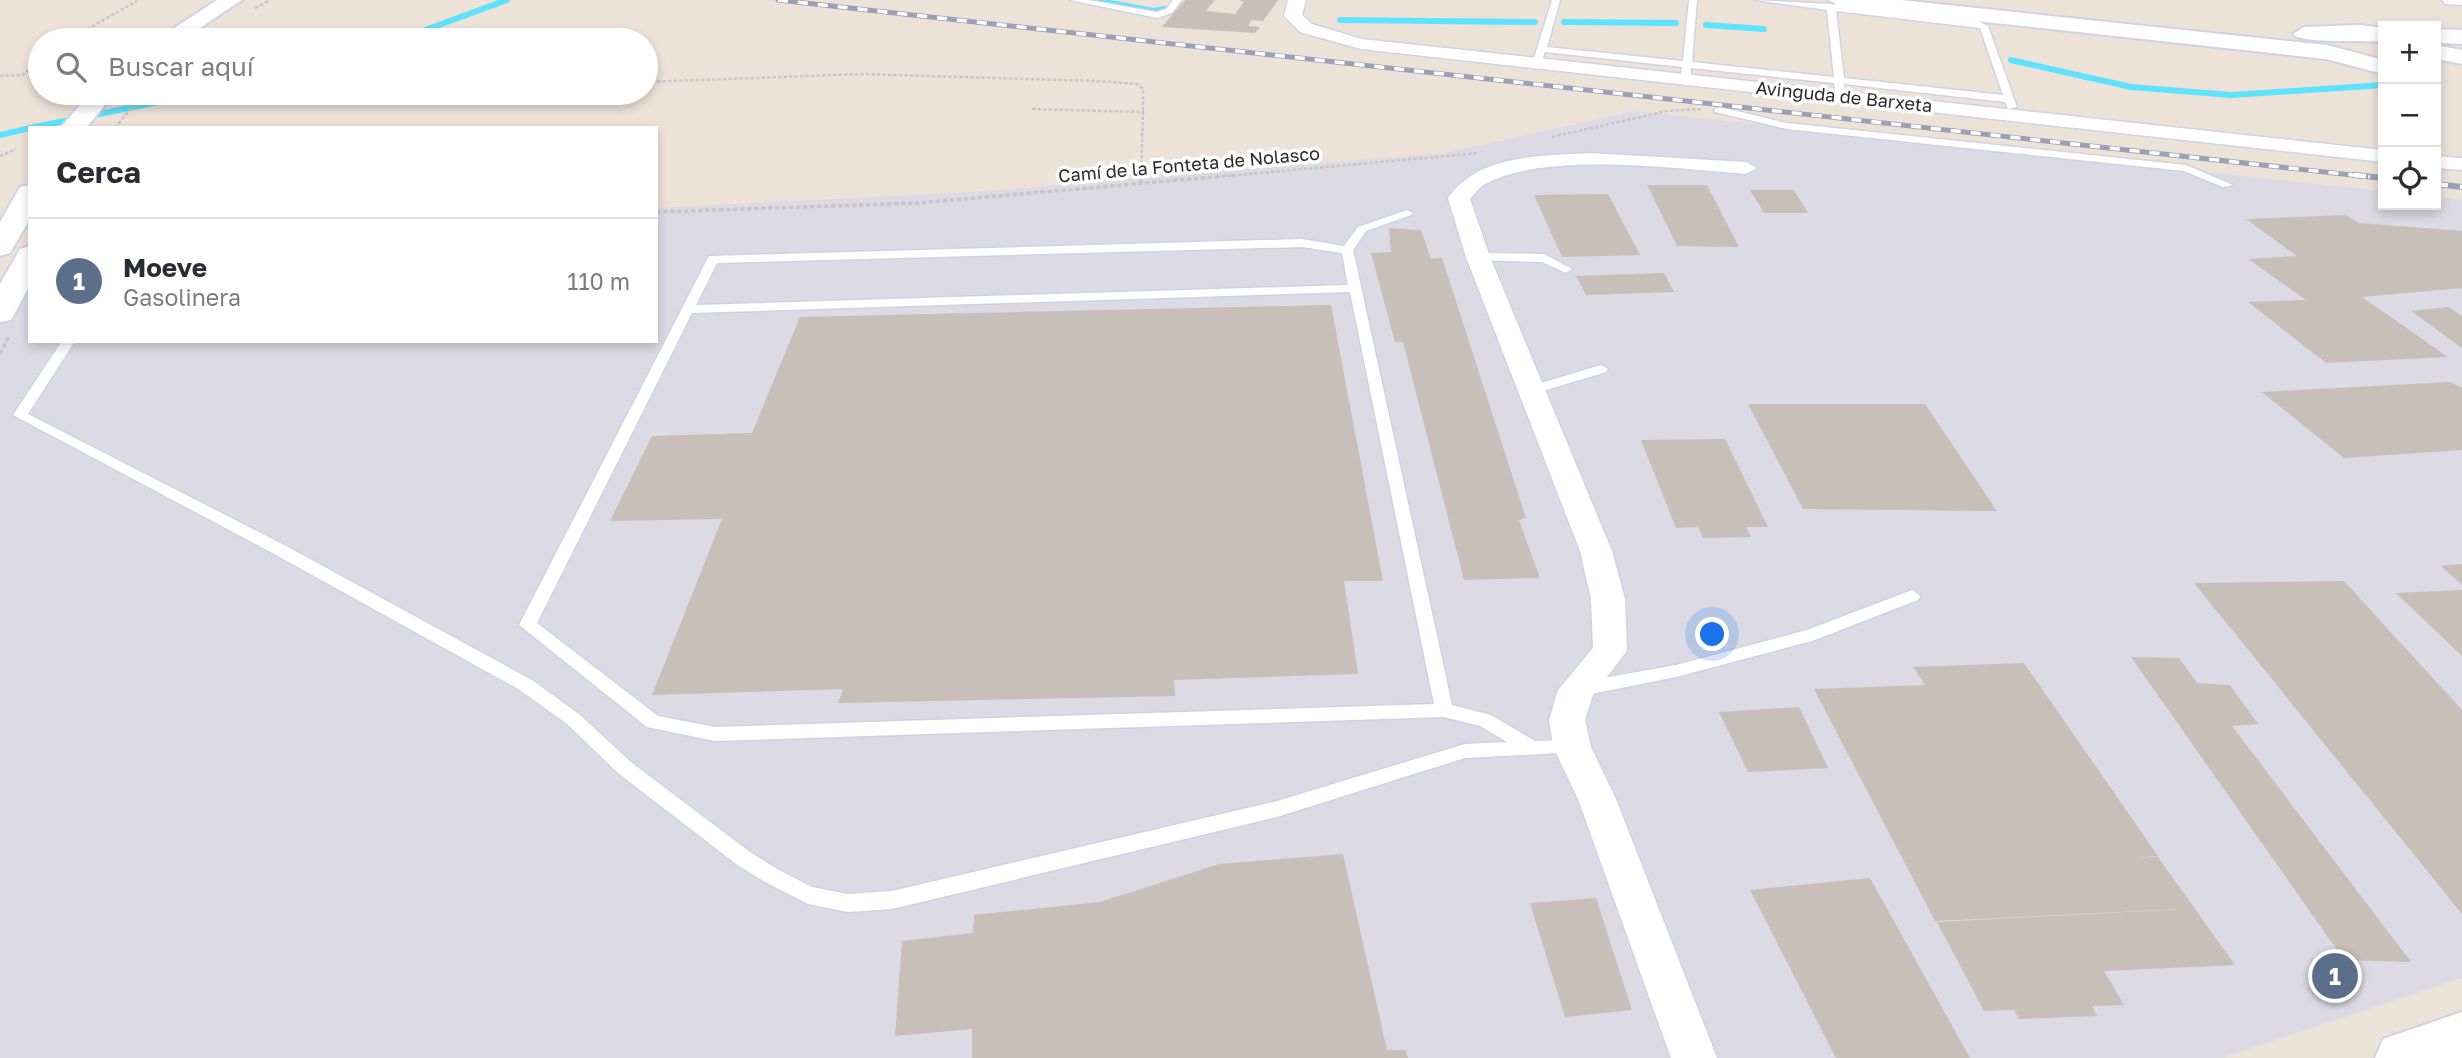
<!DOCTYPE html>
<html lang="es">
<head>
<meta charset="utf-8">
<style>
	:root { --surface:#fff; --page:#f2f2f3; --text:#2b2b33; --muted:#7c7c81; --line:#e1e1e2; --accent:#db2777 }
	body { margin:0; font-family:"Golos Text",sans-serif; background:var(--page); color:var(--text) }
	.controls { position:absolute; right:21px; top:21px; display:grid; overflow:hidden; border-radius:0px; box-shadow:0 4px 10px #0003 }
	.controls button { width:63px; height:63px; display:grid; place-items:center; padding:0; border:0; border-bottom:2px solid var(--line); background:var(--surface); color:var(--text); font:35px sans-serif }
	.you { position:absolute; left:1713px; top:635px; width:24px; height:24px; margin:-18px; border:5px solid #fff; border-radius:50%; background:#1a73e8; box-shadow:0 0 0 10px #1a73e833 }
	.badge { display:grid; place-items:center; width:46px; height:46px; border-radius:50%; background:var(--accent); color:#fff; font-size:23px; font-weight:700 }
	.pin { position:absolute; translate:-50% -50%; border:4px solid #fff; box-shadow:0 2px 7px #0006 }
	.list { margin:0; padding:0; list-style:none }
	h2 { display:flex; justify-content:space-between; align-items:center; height:91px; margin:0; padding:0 28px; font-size:30px }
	h2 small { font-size:23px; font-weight:400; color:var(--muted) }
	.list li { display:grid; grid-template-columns:46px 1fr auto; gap:21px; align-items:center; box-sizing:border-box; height:126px; padding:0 28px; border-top:2px solid var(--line) }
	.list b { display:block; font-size:26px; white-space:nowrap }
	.list p { margin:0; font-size:23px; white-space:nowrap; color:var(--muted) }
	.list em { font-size:23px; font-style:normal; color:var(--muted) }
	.icon { flex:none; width:38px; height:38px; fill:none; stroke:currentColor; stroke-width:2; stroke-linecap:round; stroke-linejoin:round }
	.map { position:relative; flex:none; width:2462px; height:1058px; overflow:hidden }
	.search { position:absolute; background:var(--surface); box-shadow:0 4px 10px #0003; left:28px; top:28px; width:630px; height:77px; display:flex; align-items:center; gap:18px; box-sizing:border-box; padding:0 24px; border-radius:38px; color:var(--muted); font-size:26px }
	.panel { position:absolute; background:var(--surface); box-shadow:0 4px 10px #0003; left:28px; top:126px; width:630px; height:217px; border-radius:0px }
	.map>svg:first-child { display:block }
</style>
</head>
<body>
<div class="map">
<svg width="2462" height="1058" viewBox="0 0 2462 1058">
	<rect width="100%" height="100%" fill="#ede2d8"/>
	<polygon fill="#dcdae4" points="1634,111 2383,191 2383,205 2436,205 2436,197 2462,200 2462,978 2222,1058 0,1058 0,302 30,249 30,341 656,341 656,208 974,192 1445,153"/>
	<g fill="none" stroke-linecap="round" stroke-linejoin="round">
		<g stroke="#5fe2fb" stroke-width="6">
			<polyline points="1094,0 1153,11 1165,9"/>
			<polyline points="1340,20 1535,22"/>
			<polyline points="1564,22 1676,23"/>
			<polyline points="1706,25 1764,29"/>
			<polyline points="398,40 507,0"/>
			<polyline points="2011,60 2131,87 2231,95 2383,85"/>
			<polyline points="30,128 203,93"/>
			<polyline points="0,135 30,128"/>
		</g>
	</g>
	<g fill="#c8bfb8">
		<polygon points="1185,0 1215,0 1206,11 1235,14 1244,2 1239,0 1278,0 1263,21 1252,20 1248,26 1260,27 1255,33 1162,27"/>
		<polygon points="1647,185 1707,185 1739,247 1677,246"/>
		<polygon points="1750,190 1794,190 1808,213 1764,213"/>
		<polygon points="1608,194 1640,255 1562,257 1534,195"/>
		<polygon points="2345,215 2359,223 2462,231 2462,288 2362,297 2448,357 2326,363 2248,302 2306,300 2248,259 2297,256 2246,219"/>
		<polygon points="1389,228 1421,230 1431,259 1442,258 1526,518 1519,520 1540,578 1464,580 1403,342 1395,342 1371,253 1391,252"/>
		<polygon points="1664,273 1674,292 1586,295 1576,276"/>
		<polygon points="1331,305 1383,581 1344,581 1358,674 1174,680 1175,696 838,703 843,689 652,695 722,519 610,521 652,436 752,433 800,317"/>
		<polygon points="2449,307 2462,316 2462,348 2411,311"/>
		<polygon points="2450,382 2462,388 2462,450 2344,458 2262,392"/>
		<polygon points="1748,404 1925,404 1997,511 1803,509"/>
		<polygon points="1725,439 1768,527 1746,527 1751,537 1703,538 1698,527 1676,528 1641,440"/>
		<polygon points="2462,564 2462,585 2441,566"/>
		<polygon points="2344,581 2462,710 2462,914 2194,583"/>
		<polygon points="2462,590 2462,656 2396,593"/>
		<polygon points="2131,657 2179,658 2197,683 2230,685 2258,724 2232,726 2411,962 2344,960"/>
		<polygon points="2024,663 2158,856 2132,858 2158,857 2235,965 2104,971 2124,1005 2092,1006 2097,1016 2019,1019 2014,1010 1984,1011 1937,922 2183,909 1935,921 1814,689 1925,685 1913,667"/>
		<polygon points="1799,707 1828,768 1748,772 1719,712"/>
		<polygon points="1343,854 1387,1050 1406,1050 1408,1058 972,1058 972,1029 895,1036 902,941 973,933 974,915 1100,902 1219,864"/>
		<polygon points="1870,878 1970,1058 1836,1058 1750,890"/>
		<polygon points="1596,898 1632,1010 1565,1017 1530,903"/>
	</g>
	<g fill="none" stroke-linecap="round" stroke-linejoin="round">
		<g stroke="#ced4e4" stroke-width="3">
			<g id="service">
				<polygon points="1070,0 1088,0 1156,12 1166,9 1173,0 1182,0 1172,13 1157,18"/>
				<path d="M1552 0H1560L1547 47 1683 61 1689 0H1697L1692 62 1834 77 1827 10 1754 0 1831 4 1978 21 1988 26 2017 107 2008 109 2005 102 1844 84 1845 90 1840 93 1835 90 1834 83 1691 68V74L1686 77 1681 74 1682 67 1545 52 1542 60 1539 61 1534 58ZM1836 11 1980 28 2003 95 1844 78Z"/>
				<polygon points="1719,107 1787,123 2186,165 2233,185 2223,187 2184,171 1787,129 1715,112 1714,110"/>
				<path d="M1407 210 1413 213 1411 215 1366 231 1353 250 1452 705 1491 715 1535 741 1572 740 1579 742 1581 747 1579 752 1465 758 1277 817 892 909 848 912 808 904 765 882 736 864 618 773 567 724 520 690 276 555 13 415 62 341H75L28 414 288 547 532 680 579 714 632 763 750 852 779 870 812 887 848 894 892 891 1277 801 1465 744 1507 742 1480 726 1444 717 715 741 647 727 519 625 709 256 1302 239 1344 246 1358 227ZM1302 247 1342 253 1348 285 696 305 717 263ZM1350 292 1434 704 715 727 658 716 537 623 692 313Z"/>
				<polygon points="1478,253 1544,254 1572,269 1566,273 1542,262 1474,260 1472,257"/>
				<polygon points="1601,365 1608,369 1606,372 1533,394 1526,390 1528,387"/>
				<polygon points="1912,590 1920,596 1918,600 1812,641 1676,677 1581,696 1575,694 1572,689 1575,684 1581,682 1676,665 1807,630"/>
			</g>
		</g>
		<g stroke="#ced4e4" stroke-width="3">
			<g id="minor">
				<polygon points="1288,0 1306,0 1302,15 1312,24 1362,39 2383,150 2383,162 1361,49 1300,32 1284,16"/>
				<polygon points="2442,0 2462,0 2462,5 2445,4"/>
				<path d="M1590 153 1746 162 1757 168 1746 174C1678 169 1546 151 1485 184 1479 187 1475 194 1470 199L1490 257 1612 551 1625 599 1627 651 1593 695 1585 720 1591 747 1616 799 1717 1058H1671L1578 799 1553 747 1549 720 1558 690 1593 648 1591 599 1580 551 1466 257 1448 198C1478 154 1541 156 1590 153Z"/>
				<polygon points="2436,156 2462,158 2462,170 2436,168"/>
			</g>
		</g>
		<g stroke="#ced4e4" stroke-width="4">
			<g id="tertiary">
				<polygon points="2436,29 2462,30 2462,44 2436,43"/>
				<polygon points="2462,1012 2462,1058 2375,1058 2383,1039"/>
			</g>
		</g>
		<g stroke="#ced4e4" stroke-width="4">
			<g id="secondary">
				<polygon points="217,0 242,0 182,40 156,40"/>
				<polygon points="1829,0 1900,0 2327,45 2383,60 2383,74 2326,59 1839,6"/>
				<path d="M2360 25 2383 28V42C2366 40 2300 44 2293 34L2304 27Z"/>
				<polygon points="2436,45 2462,50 2462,64 2436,59"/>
				<polygon points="90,93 115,93 86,128 60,128"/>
				<polygon points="30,185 30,219 10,253 0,256 0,222 20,187"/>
				<polygon points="30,246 30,285 11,320 0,322 0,284 20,249"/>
			</g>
		</g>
		<g stroke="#c7c7c7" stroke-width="2.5" stroke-dasharray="3.5 2" stroke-linecap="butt">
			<polyline points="255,8 270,0"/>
			<polyline points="68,40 137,1"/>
			<polyline points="0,76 23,75 40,61"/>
			<polyline points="646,82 862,74 1096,81 1137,84 1143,89 1143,112"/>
			<polyline points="1032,109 1143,112 1141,177"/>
			<polyline points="115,128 143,93"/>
			<polyline points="1552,137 1667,111 1701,109"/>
			<polyline points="0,156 16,149"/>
			<polyline points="1216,177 1479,153"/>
		</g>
		<g stroke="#c7c7c7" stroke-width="3.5" stroke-dasharray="4.5 2.5" stroke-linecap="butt">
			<polyline points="1141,183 1141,175"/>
			<polyline points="656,212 919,203 1235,175"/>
			<polyline points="0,354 9,336"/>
		</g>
		<use href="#service" fill="#fff" fill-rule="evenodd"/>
		<use href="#minor" fill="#fff" fill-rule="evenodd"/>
		<use href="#tertiary" fill="#fff" fill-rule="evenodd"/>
		<use href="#secondary" fill="#fff" fill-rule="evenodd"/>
		<g stroke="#9ba1b5" stroke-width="5">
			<polyline id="rail-far1" points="778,0 2370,177"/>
		</g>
		<g stroke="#9ba1b5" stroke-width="6">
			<g id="rail">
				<polyline points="2354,175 2383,178"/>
				<polyline points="2436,184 2462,187"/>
			</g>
		</g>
		<use href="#rail-far1" stroke="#fff" stroke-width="3.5" stroke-dasharray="10" stroke-linecap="butt"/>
		<use href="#rail" stroke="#fff" stroke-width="4.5" stroke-dasharray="12" stroke-linecap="butt"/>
	</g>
	<g text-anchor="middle" stroke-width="7" stroke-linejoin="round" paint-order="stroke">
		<g font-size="18" fill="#292929" stroke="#fff">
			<text transform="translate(1844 97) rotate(6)" y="6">Avinguda de Barxeta</text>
			<text transform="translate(1189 165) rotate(-5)" y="6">Camí de la Fonteta de Nolasco</text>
		</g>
	</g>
</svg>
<div class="controls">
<button>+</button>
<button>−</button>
<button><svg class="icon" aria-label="locate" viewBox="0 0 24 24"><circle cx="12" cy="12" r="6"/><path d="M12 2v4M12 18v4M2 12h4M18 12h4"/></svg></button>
</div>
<div class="you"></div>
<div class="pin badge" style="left:2335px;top:976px;background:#5c6f8a">1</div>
<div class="search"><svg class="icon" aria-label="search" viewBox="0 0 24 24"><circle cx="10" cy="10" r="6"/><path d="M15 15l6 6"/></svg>Buscar aquí</div>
<section class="panel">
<h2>Cerca<small></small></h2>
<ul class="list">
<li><span class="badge" style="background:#5c6f8a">1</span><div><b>Moeve</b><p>Gasolinera</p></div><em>110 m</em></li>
</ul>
</section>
</div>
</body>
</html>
